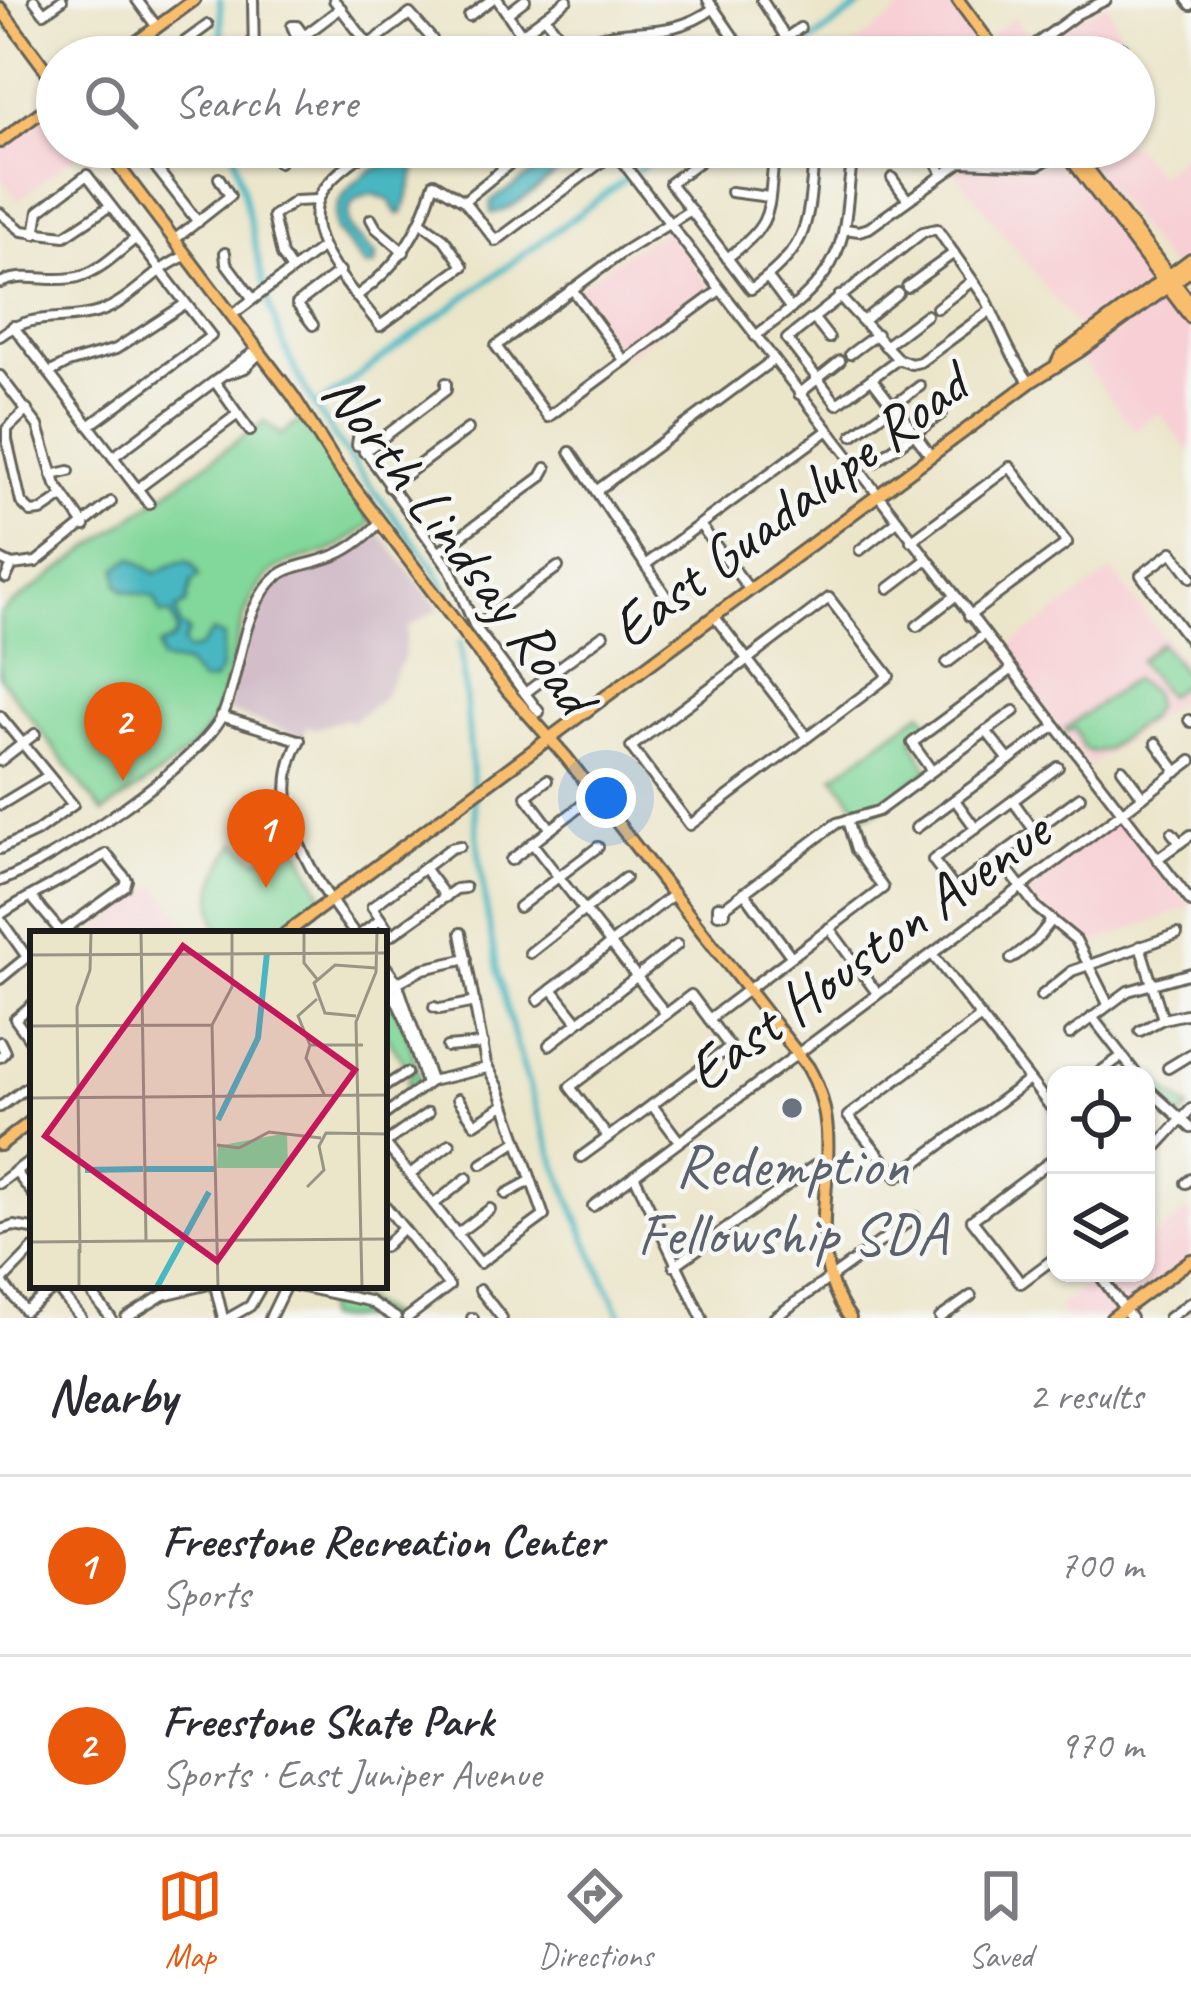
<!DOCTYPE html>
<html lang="en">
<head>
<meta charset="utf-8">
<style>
	:root { --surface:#fff; --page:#f7f7f7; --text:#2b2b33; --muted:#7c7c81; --line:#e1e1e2; --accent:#ea580c }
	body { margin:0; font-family:Caveat,sans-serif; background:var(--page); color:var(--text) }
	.controls { position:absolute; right:36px; bottom:36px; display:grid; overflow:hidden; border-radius:24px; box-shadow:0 3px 9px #0004 }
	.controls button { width:108px; height:108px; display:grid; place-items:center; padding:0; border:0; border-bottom:3px solid var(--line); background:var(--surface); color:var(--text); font:60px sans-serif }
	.you { position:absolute; left:606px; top:798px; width:42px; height:42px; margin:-30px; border:9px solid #fff; border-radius:50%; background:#1a73e8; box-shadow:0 0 0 18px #1a73e833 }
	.badge { display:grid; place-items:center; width:78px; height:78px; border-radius:50%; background:var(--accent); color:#fff; font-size:39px; font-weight:700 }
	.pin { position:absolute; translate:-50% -99px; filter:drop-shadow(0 3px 6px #0008) }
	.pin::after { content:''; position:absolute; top:63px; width:42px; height:36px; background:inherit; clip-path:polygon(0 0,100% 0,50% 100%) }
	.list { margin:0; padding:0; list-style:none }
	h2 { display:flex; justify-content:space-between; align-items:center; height:156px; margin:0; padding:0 48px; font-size:51px }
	h2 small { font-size:39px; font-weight:400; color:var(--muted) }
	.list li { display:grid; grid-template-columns:78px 1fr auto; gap:36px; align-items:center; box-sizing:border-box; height:180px; padding:0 48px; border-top:3px solid var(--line) }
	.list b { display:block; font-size:45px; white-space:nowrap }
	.list p { margin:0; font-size:39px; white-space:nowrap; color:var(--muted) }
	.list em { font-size:39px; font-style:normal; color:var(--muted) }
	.icon { flex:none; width:66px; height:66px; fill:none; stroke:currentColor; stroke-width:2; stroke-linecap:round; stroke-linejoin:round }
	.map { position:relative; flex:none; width:1191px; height:1318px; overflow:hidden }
	.search { position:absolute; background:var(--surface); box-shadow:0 3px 9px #0004; left:36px; right:36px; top:36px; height:132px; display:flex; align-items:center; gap:30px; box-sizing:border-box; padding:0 42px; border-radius:66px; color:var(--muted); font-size:45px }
	.sheet { height:516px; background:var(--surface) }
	nav { display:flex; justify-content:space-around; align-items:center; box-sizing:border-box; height:168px; border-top:3px solid var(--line); background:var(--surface); font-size:33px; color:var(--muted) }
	nav a { display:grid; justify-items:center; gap:6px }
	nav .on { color:var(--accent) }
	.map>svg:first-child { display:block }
</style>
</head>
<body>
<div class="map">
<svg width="1191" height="1318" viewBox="0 0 1191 1318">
	<rect width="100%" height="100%" fill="#f6f6f2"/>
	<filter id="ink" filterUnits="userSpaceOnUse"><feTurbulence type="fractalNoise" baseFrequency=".00833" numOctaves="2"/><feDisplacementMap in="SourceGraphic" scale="24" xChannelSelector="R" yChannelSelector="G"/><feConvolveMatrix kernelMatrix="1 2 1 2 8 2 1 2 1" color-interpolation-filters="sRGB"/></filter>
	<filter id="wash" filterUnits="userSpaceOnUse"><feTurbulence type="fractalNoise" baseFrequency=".004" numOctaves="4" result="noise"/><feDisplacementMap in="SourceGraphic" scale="48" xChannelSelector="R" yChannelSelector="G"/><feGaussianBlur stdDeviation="2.7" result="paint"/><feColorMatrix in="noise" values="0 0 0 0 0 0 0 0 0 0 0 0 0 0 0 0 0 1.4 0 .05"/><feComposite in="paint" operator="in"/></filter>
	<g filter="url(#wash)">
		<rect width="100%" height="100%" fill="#ebe5c9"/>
		<g fill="#f7cfd4">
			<polygon points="915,0 952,0 994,57 858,57 851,48"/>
			<polygon points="1107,3 1124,44 1101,57 1023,57 1075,19"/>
			<polygon points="1014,17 1033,42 1013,57 1007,57 990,35"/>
			<polygon points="57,107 57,147 87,147 18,200 0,177 0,149"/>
			<polygon points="1134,145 1157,175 1191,149 1191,255 1170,268 1076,147"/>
			<polygon points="1064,155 1156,280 1083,335 953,169 965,164 1036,168"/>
			<polygon points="668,230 713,291 625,356 576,290 629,251"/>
			<polygon points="1165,295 1170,296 1191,325 1191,454 1159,412 1134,430 1079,357"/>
			<polygon points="1112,571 1191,673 1191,692 1090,766 1001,653"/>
			<polygon points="1121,813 1191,907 1080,948 1043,914 1021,887"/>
			<polygon points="157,885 194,934 92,934"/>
			<polygon points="1191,1209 1191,1256 1107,1318 1065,1318 1057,1307 1103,1273 1146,1273 1146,1242"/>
		</g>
		<polygon fill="#d2bdc8" points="377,530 439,609 408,627 403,659 382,699 350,723 347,718 315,729 307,725 303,737 230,712 227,708 258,606 271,584 288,571 320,563"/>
		<g fill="#82d79a" stroke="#4f7a5b" stroke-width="3">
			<path d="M303 419 370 520 369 525C356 534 345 544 331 550 307 561 283 558 265 579 231 619 237 682 210 725 187 762 137 787 103 813L0 677V613L265 421 281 435Z"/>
			<polygon points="1160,643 1189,679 1167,696 1139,661"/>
			<polygon points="1133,679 1152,692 1155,706 1148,718 1105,750 1092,752 1083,748 1075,728 1067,732 1065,729"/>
			<polygon points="922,712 931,725 912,739 928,770 877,811 864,816 834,776"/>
			<path d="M237 842 257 860 297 844 324 898 275 934H220C205 898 215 871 237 842Z"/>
			<polygon points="384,978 405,1025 420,1080 413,1089 406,1081 412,1075 384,1032"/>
			<path d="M1107 1010C1119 1044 1159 1088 1189 1108L1182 1118 1152 1089 1146 1075H1140L1097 1019Z"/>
			<polygon points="325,1294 365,1302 392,1318 325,1318"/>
		</g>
		<g fill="#48b7c1" stroke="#326a6e" stroke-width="3">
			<path d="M557 147H583C566 166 515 212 491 213V201L548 164Z"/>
			<path d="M410 157 417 165 403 213 398 214 390 201 374 194C353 196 343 209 350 229L376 255 375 265 366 267 336 230C328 191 375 163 410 157Z"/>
			<path d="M132 558 155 573C173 567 189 548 199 576L192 581 186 604 176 609 180 626 189 631 183 643 188 651 199 648 212 632 224 637 220 672 214 681 201 682 185 664 161 660 159 646 173 640 177 631 171 614H161L154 597 124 591 118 585 117 568Z"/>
		</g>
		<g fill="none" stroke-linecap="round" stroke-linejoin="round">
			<g stroke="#48b7c1" stroke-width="6">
				<polyline points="220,0 223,57"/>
				<polyline points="791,57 868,0"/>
				<polyline points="233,147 264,285"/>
				<polyline points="637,171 670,147"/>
				<path d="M267 295C293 398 368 482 432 565L447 592"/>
				<polyline points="316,407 627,178"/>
				<path d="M460 643C471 729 472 815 485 900 507 1047 559 1184 622 1318"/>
			</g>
		</g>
	</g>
	<g filter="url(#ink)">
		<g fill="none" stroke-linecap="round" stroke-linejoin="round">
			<g stroke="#646259" stroke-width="14">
				<g id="minor">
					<polyline points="34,0 44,13 62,0"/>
					<polyline points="137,0 157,27"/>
					<polyline points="253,0 254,57"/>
					<polyline points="334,0 368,44"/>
					<polyline points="498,0 537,57"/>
					<polyline points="708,0 747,57"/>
					<polyline points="762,0 786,38"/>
					<polyline points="1187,0 1191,5"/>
					<polyline points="508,13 525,0"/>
					<polyline points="469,16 491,0"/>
					<path d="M545 17 569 49C621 19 662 46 714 8"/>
					<polyline points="523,33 567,0"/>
					<polyline points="298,40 292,26 297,26 304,36"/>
					<polyline points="772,48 800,28"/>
					<polyline points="164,57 208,25"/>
					<polyline points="276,57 341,8"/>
					<polyline points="352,57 410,14 432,39 433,47"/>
					<polyline points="492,57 500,57"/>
					<polyline points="1018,57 1077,14 1106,0"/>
					<polyline points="1105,57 1123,48"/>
					<polyline points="140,147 198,222"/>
					<polyline points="265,147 279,162"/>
					<path d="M373 147C358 158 340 169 328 184 288 230 354 290 380 326L463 266 444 239 421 222"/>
					<polyline points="611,147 1191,902"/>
					<path d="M719 147 670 183 751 289C815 244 807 219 815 147"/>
					<polyline points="738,147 752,155 774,157"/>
					<polyline points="929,147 942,173"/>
					<polyline points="158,170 186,147"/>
					<polyline points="892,178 907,199"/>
					<polyline points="731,192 769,197"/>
					<polyline points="464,201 530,147"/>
					<polyline points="691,210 623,252 496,346 548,417 720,290"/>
					<polyline points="0,213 22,231 65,236 110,206"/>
					<polyline points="371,219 376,228 404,252"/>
					<polyline points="845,229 859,231 869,228 961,162 1038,165 1066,148"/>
					<polyline points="35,234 39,211 87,175 211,336 89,426"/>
					<polyline points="174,240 230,196 219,178"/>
					<polyline points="225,253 226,263 253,299"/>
					<path d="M727 258C781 218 765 208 776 147"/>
					<polyline points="292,270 282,255 273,216 295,201 318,200"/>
					<polyline points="767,277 791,309"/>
					<path d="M0 283C27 271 50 284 78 277 99 272 118 252 135 239"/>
					<polyline points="907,287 954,253"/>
					<polyline points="572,289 624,360"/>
					<path d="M358 295C399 266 420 231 434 183L464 201 496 241 615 152"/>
					<polyline points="839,296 898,359"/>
					<polyline points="937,308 972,281"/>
					<path d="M991 310 920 362 911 364 898 359 837 404 787 339 923 232 937 229 987 301C1001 330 1010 356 1030 383"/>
					<polyline points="232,315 323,247"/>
					<polyline points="814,319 829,338"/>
					<polyline points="864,320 898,293"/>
					<polyline points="313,325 297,304 340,271"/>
					<polyline points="13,326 149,504"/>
					<path d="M0 336C34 310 61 324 99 312 132 301 154 268 186 256"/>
					<path d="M755 336C797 305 838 277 845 222 849 197 849 171 855 147"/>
					<polyline points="885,346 926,315"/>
					<polyline points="850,354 877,334"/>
					<polyline points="49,373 68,363 116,349 185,304"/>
					<polyline points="227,374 245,368 260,353"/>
					<polyline points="0,376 38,426 56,485 85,526"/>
					<polyline points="872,379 931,456"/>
					<polyline points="215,382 250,431"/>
					<polyline points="799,394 840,361"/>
					<polyline points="27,410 7,429 7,440 21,502 31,512 41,511 63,496"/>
					<polyline points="898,410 931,456"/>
					<polyline points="853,435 920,386"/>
					<polygon points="358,438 364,439 363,446 357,445"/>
					<polyline points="362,446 450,569 475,627 539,712"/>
					<polyline points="364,452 446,390 446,383"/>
					<polyline points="570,452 666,596"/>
					<polyline points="113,457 251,354 260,353"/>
					<polyline points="875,462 941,414"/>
					<polyline points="1010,467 1067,543"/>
					<polyline points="52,475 69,471"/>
					<polyline points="389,487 468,429"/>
					<polyline points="137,489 238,414"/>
					<polyline points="596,491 773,360"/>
					<polyline points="700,525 750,590"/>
					<polyline points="911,541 1010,467"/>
					<polyline points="860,550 896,522"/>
					<polyline points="438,553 541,477 546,468"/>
					<polyline points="0,559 12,565 36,562 111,502"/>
					<polyline points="645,565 827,431"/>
					<polyline points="1191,577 1172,552 1141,575 1191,642"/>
					<polyline points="6,578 12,565"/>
					<polyline points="889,588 926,560"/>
					<polygon points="829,598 889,676 690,825 631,747"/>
					<polyline points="714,616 807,737"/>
					<polyline points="969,616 1067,543"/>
					<polyline points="917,626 954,597"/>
					<polyline points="475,627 558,567"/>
					<polyline points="947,663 984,635"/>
					<polyline points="525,693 603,635"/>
					<polyline points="0,716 73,805 36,832 0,849"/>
					<polyline points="221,716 298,740"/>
					<polyline points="1189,720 1191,722"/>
					<polyline points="986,731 1009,760"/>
					<path d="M300 740C262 807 317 883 355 934"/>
					<polyline points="1156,743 1177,772"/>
					<polyline points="0,761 35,734"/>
					<polyline points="1058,767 933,860 955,889 1080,797"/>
					<polyline points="1122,769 1143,797"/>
					<polyline points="932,771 912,743 1011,670"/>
					<polyline points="547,780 526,796 551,829"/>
					<polyline points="955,800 976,829"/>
					<polyline points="1013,801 1034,830"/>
					<polyline points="0,805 48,776"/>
					<polyline points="916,828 1054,727"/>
					<polyline points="1172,833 1180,843"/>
					<polyline points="532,843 666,1014"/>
					<polyline points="460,846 451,848 372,907 392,935 456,889 465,888"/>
					<polyline points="998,857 1037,908 1076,940 1108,1004"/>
					<polyline points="1157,859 1191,835"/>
					<polyline points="511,860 595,795"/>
					<polyline points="424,868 446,897"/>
					<path d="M0 881C52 862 203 762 224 712 240 672 241 616 270 583 286 565 306 566 327 558 347 552 366 537 380 522"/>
					<polyline points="744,892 791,956"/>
					<polygon points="718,906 725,907 725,913 718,914"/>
					<polyline points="519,907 598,847"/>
					<polyline points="725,907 837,823 878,811 1014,711"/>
					<path d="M0 915C33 892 71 877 106 854L127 880 125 886 61 932 32 898"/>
					<polyline points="0,919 27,957 0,979"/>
					<polyline points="829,928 877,993"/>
					<polyline points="361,934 380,920"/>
					<polyline points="1140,946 1163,1019"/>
					<polyline points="530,953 625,878"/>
					<polyline points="932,954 1056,1114"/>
					<polyline points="1011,959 1036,940 1052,920"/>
					<polyline points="384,964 397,982 431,1081"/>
					<polyline points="384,974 406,1021 426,1084"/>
					<polyline points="393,985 423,969 467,959"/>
					<polyline points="552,989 578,1022"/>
					<polyline points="1041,996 1072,971 1177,934"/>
					<polyline points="538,1000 674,894"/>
					<polyline points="33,1004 15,1019 33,1044"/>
					<polyline points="434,1007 440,1009 475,1002"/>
					<polyline points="981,1017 848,1116 897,1177 1029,1080"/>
					<polyline points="1092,1017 1137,1075"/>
					<polyline points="709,1019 883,888 856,850 847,820"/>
					<polyline points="1140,1031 1163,1019 1191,1013"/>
					<polyline points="1070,1034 1128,991 1191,973"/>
					<polyline points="0,1042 5,1052 0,1057"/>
					<polyline points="549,1045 677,945"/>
					<polyline points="447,1047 483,1044"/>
					<polyline points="1168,1068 1191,1054"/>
					<polyline points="1100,1072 1122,1056"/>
					<polyline points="384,1087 406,1073"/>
					<polyline points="1146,1087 1191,1128"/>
					<polyline points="458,1099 475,1124 504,1105"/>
					<polyline points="652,1105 679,1141"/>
					<polyline points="0,1107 33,1083"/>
					<polyline points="384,1115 431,1081 487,1068"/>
					<polyline points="384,1142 480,1263 544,1216 499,1088 486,1064 461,933"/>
					<polyline points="385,1143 428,1113"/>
					<polyline points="1157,1146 1191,1109"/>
					<path d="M581 1157C631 1121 680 1084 730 1047L691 995 570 1087 608 1137"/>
					<polyline points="1056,1157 972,1220 1021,1283 1056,1257"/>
					<polyline points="482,1164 516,1142"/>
					<polyline points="15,1171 33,1194"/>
					<polyline points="410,1174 450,1144"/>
					<polyline points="634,1175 702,1318"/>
					<polyline points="0,1183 33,1158"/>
					<polyline points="1186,1183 1191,1179"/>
					<polyline points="506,1194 530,1181"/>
					<polyline points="384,1204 449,1286 407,1318"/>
					<polyline points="434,1204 467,1178"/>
					<polyline points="593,1206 1191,761"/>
					<polyline points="0,1230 14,1226 33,1229"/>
					<polyline points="457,1234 490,1209"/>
					<polyline points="384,1247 403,1228"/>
					<polyline points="674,1266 817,1164 828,1163"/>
					<polyline points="1098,1273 1131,1318"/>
					<polyline points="1,1281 25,1311 56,1287 81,1318"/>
					<polyline points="1,1282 33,1249"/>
					<polyline points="85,1285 111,1318"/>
					<polyline points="215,1285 223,1318"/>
					<polyline points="293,1285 369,1301 396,1318"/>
					<polyline points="480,1290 502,1318"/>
					<polyline points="126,1318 163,1295 205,1285"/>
					<polyline points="229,1318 250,1306 262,1285"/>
					<polyline points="270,1318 286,1285"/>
					<polyline points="472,1318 473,1318"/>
					<polyline points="774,1318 915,1217"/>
					<polyline points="940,1318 971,1296"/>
					<polyline points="1169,1318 1191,1302"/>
				</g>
			</g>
			<g stroke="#646259" stroke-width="16">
				<g id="major">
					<polyline points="958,0 1000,57"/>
					<polyline points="0,8 57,85"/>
					<polyline points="116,57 194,0"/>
					<polyline points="0,142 57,100"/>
					<path d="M104 147 293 396 337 465 507 690 566 757 808 1067C857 1151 791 1236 850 1318"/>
					<polyline points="1068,147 1068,155 1191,318"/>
					<polyline points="1080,159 1191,304"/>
					<polyline points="1057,363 1061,355 1191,259"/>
					<polyline points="285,934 1032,381 1080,351 1191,270"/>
					<polyline points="0,1145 33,1120"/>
					<polyline points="1112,1318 1191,1260"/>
				</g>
			</g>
			<use href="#minor" stroke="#fff" stroke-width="8"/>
			<use href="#major" stroke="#f9be6d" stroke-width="10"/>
		</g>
	</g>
	<circle fill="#6b7280" stroke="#f6f6f2" stroke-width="4.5" cx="792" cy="1108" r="12"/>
	<g text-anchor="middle" stroke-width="9" stroke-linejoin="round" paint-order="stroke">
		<g font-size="60" fill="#1c1c1c" stroke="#f6f6f2">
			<text transform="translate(788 505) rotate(-37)" y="21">East Guadalupe Road</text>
			<text transform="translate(460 542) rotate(53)" y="21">North Lindsay Road</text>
			<text transform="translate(867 950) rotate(-36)" y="21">East Houston Avenue</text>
		</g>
		<g font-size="60" fill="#5b616d" stroke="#f6f6f2">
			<text x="792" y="1185">Redemption<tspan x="792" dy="69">Fellowship SDA</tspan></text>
		</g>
	</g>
	<g transform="translate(30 931)">
		<rect width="357" height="357" fill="#ebe5c9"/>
		<path d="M257 202 258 237H329H187L188 215Z" fill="#82d79a"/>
		<path fill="none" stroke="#48b7c1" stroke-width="6" d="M188 189 228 107 237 22M116 238H184M55 239 113 238M127 356 179 261"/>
		<path fill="none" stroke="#989584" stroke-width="3" d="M111 1 116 309M274 1V32L287 48M0 24 357 22M326 85 295 82 284 52 305 34 346 37M0 95 182 94M280 114 268 85 287 68M280 114 276 127 295 165M280 114H333M0 167 357 164M187 214 209 217 239 201 291 207M277 256 294 239 289 215 296 202 357 203M0 311 357 308M49 318V356M50 322 47 76 60 39 61 1M188 356 182 94 202 56V1M332 356 326 91 346 41 347 1"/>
		<path fill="#c2185b" fill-opacity="0.15" stroke="#c2185b" stroke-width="6" d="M153 15 325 139 187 330 15 205Z"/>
		<rect width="357" height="357" fill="none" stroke="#1c1c1c" stroke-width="6"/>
	</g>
</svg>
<div class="controls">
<button><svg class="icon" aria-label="locate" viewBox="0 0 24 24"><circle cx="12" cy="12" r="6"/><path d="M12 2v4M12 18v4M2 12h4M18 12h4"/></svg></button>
<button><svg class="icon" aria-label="layers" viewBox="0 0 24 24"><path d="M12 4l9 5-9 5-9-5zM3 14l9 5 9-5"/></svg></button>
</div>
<div class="you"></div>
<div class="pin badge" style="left:266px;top:888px">1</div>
<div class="pin badge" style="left:123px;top:781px">2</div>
<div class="search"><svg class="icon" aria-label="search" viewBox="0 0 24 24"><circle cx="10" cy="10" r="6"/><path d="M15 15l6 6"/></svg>Search here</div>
</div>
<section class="sheet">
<h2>Nearby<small>2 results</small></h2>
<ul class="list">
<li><span class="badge">1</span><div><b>Freestone Recreation Center</b><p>Sports</p></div><em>700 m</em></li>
<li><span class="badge">2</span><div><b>Freestone Skate Park</b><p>Sports · East Juniper Avenue</p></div><em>970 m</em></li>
</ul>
</section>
<nav>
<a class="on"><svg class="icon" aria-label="map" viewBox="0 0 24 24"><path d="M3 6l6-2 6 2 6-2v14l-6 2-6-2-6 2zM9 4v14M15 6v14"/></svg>Map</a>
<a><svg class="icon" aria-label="directions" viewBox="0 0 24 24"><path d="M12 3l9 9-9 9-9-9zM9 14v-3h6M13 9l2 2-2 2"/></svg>Directions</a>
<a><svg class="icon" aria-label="saved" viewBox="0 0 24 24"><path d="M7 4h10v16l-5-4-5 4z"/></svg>Saved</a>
</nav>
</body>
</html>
